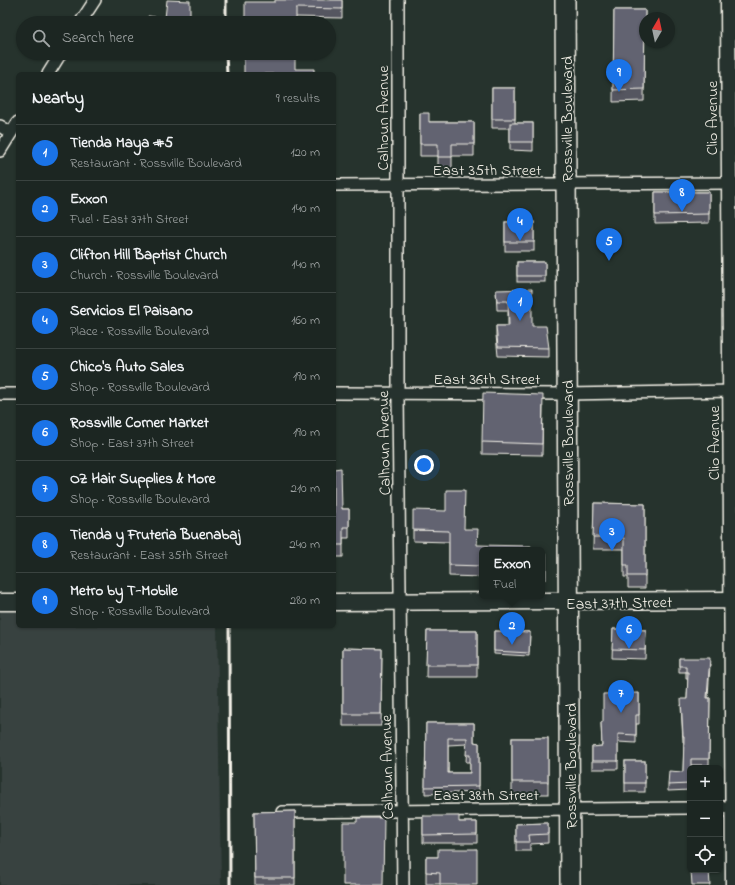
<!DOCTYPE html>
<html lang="en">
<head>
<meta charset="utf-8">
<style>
	:root { --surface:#1c2622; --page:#29322f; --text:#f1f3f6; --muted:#a0a5a5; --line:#3a4340; --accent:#1a73e8 }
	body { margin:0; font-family:"Indie Flower",sans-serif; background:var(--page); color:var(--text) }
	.controls { position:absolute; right:12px; bottom:12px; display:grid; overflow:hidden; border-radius:6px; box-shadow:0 1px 3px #0004 }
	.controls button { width:36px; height:36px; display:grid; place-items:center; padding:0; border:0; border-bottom:1px solid var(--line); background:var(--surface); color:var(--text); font:20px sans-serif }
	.compass { position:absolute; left:639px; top:12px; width:36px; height:36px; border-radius:50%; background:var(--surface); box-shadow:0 1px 3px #0004; rotate:9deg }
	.you { position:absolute; left:424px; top:465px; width:14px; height:14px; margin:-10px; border:3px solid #fff; border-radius:50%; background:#1a73e8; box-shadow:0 0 0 6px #1a73e833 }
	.badge { display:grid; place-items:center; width:26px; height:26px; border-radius:50%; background:var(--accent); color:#fff; font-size:13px; font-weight:700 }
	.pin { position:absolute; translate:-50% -33px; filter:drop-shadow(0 1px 2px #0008) }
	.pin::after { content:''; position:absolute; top:21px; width:14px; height:12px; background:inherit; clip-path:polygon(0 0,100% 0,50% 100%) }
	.popup { position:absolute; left:479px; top:547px; width:66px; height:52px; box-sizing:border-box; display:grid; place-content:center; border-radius:6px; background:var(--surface); filter:drop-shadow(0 1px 3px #0005); font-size:13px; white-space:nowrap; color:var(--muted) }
	.popup b { font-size:15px; color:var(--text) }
	.popup::after { content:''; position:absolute; left:50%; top:100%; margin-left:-8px; border:8px solid transparent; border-top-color:var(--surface) }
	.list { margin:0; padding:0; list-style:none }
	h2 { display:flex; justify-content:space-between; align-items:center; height:52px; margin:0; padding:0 16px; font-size:17px }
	h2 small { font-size:13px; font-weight:400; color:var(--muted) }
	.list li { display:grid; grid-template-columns:26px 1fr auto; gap:12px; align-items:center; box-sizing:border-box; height:56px; padding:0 16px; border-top:1px solid var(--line) }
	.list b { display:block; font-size:15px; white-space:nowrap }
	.list p { margin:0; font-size:13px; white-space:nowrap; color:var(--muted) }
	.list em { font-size:13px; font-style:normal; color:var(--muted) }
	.icon { flex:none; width:22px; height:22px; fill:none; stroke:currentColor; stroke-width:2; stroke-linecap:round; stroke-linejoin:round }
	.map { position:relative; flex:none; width:735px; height:885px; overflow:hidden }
	.search { position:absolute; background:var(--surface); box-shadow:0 1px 3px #0004; left:16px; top:16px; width:320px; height:44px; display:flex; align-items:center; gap:10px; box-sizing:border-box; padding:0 14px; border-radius:22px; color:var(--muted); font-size:15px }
	.panel { position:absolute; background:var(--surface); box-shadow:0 1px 3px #0004; left:16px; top:72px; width:320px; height:556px; border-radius:6px }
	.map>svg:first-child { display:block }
</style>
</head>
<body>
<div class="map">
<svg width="735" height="885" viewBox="0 0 735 885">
	<rect width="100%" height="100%" fill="#26332d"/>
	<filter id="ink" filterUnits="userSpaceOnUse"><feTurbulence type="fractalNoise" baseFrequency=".025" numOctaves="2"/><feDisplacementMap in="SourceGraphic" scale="8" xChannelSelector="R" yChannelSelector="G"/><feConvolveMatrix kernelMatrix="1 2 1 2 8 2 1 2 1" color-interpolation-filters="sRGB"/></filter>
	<g filter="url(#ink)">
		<polygon fill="#384241" points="0,611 18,611 18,626 217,626 221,885 0,885"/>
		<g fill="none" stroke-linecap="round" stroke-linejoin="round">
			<g stroke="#f4f1e8" stroke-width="14">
				<g id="minor">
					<polyline points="398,0 398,394 403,885"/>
					<polyline points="80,23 95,0"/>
					<polyline points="48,74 61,53"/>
					<polyline points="0,126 11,133"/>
					<polyline points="0,151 18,122"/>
					<polyline points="334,185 735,183"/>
					<polyline points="334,393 567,394 735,391"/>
					<polyline points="0,394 18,394"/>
					<polyline points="720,807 735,807"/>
					<polyline points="282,812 690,808"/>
				</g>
			</g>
			<g stroke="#f4f1e8" stroke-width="17">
				<polyline id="tertiary" points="728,0 733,885"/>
			</g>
			<g stroke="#f4f1e8" stroke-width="19">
				<g id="secondary">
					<polyline points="0,602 18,602"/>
					<polyline points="334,602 731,600 735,603"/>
				</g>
			</g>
			<g stroke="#f4f1e8" stroke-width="22">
				<polyline id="trunk" points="565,0 570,885"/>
			</g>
			<use href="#minor" stroke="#26332d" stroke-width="11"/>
			<use href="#tertiary" stroke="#26332d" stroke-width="14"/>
			<use href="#secondary" stroke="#26332d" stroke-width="16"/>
			<use href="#trunk" stroke="#26332d" stroke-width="19"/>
			<g stroke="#f4f1e8" stroke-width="3">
				<polyline points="226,0 226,23"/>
				<polyline points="226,53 227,74"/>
				<polyline points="229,626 230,885"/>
			</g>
		</g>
		<g fill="#545661" stroke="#f4f1e8" fill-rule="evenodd">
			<polygon points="342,0 342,18 296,17 275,2"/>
			<polygon points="614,10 645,10 644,101 613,102"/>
			<polygon points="492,88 515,88 515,123 533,123 533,151 510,150 510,128 492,128"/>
			<polygon points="420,113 429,122 474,122 474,156 452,156 452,169 438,169 438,156 420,156"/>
			<polygon points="655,192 709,192 709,223 655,224"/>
			<rect x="505" y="222" width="29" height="29"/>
			<rect x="517" y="262" width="28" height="20"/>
			<polygon points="496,290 532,326 549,348 549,357 498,356 496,335 496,326 508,326 508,310 497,310"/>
			<polygon points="543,407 542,455 482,454 482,442"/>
			<polygon points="334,469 342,509 349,509 349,538 343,538 343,557 334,557"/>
			<polygon points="594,503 645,504 645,588 628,588 628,577 624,577 624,549 593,549"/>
			<polygon points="464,529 477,545 482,550 482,577 449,576 449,542 413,541 413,530"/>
			<rect x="542" y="555" width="4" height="24"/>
			<polygon points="613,629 646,630 645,659 612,658"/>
			<polygon points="427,631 477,631 477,677 426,677"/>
			<polygon points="494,631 530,632 529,656 494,654"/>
			<polygon points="343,648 382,649 381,726 343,726"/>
			<polygon points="679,658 710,664 708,698 710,698 709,765 691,765 690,768 690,790 668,791 668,785 683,772 684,742 683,742 681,705 687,699 688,678 686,678 686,672 679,672"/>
			<polygon points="639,693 639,724 636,724 636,743 618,742 618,769 592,769 592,747 602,746 601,722 603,722"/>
			<path d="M426 723H474V742L479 743V792L425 794ZM467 744 466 762H470V773H448V745Z"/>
			<rect x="512" y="738" width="36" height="56"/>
			<rect x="625" y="761" width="20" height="31"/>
			<polygon points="295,811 295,885 255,885 254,812"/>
			<polygon points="423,816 459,822 477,822 477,843 423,843"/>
			<polygon points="548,823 548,843 530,844 530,851 516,851 516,824"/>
			<polygon points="477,849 440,884 426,884 426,857 438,857"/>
		</g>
		<g fill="#626471" stroke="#f4f1e8" fill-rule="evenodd">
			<polygon points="167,0 190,1 190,17 198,18 197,23 149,23 148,16 165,18"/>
			<polygon points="275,0 342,0 342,9 296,8 296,23 245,23 245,2 275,2"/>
			<polygon points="614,10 645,10 644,89 613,90"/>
			<polygon points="244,53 295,53 295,69 314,69 314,74 244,74"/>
			<rect x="492" y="88" width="23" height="31"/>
			<polygon points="420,113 429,113 429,122 474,122 474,144 452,144 452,157 438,157 438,144 420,144"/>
			<rect x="510" y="123" width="23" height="19"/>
			<polygon points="655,192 709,192 709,214 655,215"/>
			<rect x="505" y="222" width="29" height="20"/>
			<rect x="517" y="262" width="28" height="14"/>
			<polygon points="532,289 532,326 546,326 549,348 498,347 496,326 509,326 508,301 497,301 496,290"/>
			<polygon points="483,393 543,395 542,444 482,442"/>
			<polygon points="341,468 342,509 349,509 349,527 343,527 343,545 334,545 334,469"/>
			<polygon points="446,490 465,490 464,529 478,529 477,545 531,546 531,550 482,550 482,566 449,565 449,531 413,530 413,510 446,511"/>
			<polygon points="594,503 645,504 645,576 628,576 628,565 624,565 624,538 593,537"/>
			<rect x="542" y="555" width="4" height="13"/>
			<polygon points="613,629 646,630 645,650 612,649"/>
			<polygon points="427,631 477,631 477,665 426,665"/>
			<polygon points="494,631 530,632 529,653 494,651"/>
			<polygon points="343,648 382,649 381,714 343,714"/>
			<polygon points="679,658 710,658 707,698 710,698 709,759 691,759 691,768 690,768 690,784 668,785 669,771 683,772 684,736 683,736 681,699 687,699 688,672 686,672 686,666 679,666"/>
			<polygon points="639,693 639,715 636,715 636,735 618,734 618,761 592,761 592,747 602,746 601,722 603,722 603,694"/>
			<path d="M426 723H474V742L479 743V786L425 787ZM448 738H467L466 755H470V773H448Z"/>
			<rect x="512" y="738" width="36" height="44"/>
			<rect x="625" y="761" width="20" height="22"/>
			<polygon points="295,811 295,878 255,878 254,812"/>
			<polygon points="423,816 459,816 459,822 477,822 477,834 423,835"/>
			<polygon points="357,818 384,818 383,885 343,885 343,822 357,822"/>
			<polygon points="548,823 548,834 529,835 530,842 516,842 516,824"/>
			<polygon points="438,849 477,849 477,885 440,885 440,873 426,872 426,857 438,857"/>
			<polygon points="691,870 709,870 710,885 692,885"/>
		</g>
	</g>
	<g text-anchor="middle" stroke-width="4" stroke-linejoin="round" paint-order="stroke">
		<g font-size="16" fill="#f4f1e8" stroke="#26332d">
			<text transform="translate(382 118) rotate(-90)" y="6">Calhoun Avenue</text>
			<text transform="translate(711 118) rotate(-90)" y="6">Clio Avenue</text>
			<text transform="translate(566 119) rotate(-90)" y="6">Rossville Boulevard</text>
			<text x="487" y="175">East 35th Street</text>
			<text x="487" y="384">East 36th Street</text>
			<text transform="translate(383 443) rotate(-91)" y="6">Calhoun Avenue</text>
			<text transform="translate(567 443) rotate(-90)" y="6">Rossville Boulevard</text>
			<text transform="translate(713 443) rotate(-90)" y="6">Clio Avenue</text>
			<text transform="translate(619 602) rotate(-1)" y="6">East 37th Street</text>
			<text transform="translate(570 766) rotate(-90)" y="6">Rossville Boulevard</text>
			<text transform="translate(386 767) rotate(-91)" y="6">Calhoun Avenue</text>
			<text x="486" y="800">East 38th Street</text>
		</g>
	</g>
</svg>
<div class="controls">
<button>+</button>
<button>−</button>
<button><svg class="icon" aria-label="locate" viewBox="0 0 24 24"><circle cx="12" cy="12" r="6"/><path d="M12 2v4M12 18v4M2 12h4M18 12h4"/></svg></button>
</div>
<svg class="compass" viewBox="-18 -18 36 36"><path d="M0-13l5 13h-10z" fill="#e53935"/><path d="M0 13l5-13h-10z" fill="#a0a5a5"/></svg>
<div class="you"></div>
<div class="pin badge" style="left:520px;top:321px">1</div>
<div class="pin badge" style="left:512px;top:645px">2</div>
<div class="popup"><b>Exxon</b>Fuel</div>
<div class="pin badge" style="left:612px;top:551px">3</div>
<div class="pin badge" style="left:520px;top:241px">4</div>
<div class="pin badge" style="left:609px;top:261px">5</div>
<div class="pin badge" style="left:629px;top:649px">6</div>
<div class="pin badge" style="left:621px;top:713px">7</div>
<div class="pin badge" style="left:682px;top:212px">8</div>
<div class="pin badge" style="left:619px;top:92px">9</div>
<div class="search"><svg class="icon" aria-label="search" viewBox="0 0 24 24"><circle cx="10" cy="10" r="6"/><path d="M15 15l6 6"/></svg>Search here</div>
<section class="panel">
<h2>Nearby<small>9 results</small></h2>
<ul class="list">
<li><span class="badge">1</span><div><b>Tienda Maya #5</b><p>Restaurant · Rossville Boulevard</p></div><em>120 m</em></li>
<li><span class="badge">2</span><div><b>Exxon</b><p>Fuel · East 37th Street</p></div><em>140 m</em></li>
<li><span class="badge">3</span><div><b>Clifton Hill Baptist Church</b><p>Church · Rossville Boulevard</p></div><em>140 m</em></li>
<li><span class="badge">4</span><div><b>Servicios El Paisano</b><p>Place · Rossville Boulevard</p></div><em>160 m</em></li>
<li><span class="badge">5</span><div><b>Chico's Auto Sales</b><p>Shop · Rossville Boulevard</p></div><em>190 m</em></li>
<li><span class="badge">6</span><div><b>Rossville Corner Market</b><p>Shop · East 37th Street</p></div><em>190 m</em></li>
<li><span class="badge">7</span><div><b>OZ Hair Supplies &amp; More</b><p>Shop · Rossville Boulevard</p></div><em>210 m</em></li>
<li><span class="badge">8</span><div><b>Tienda y Fruteria Buenabaj</b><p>Restaurant · East 35th Street</p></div><em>240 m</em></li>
<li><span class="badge">9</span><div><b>Metro by T-Mobile</b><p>Shop · Rossville Boulevard</p></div><em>280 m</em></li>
</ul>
</section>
</div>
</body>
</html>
